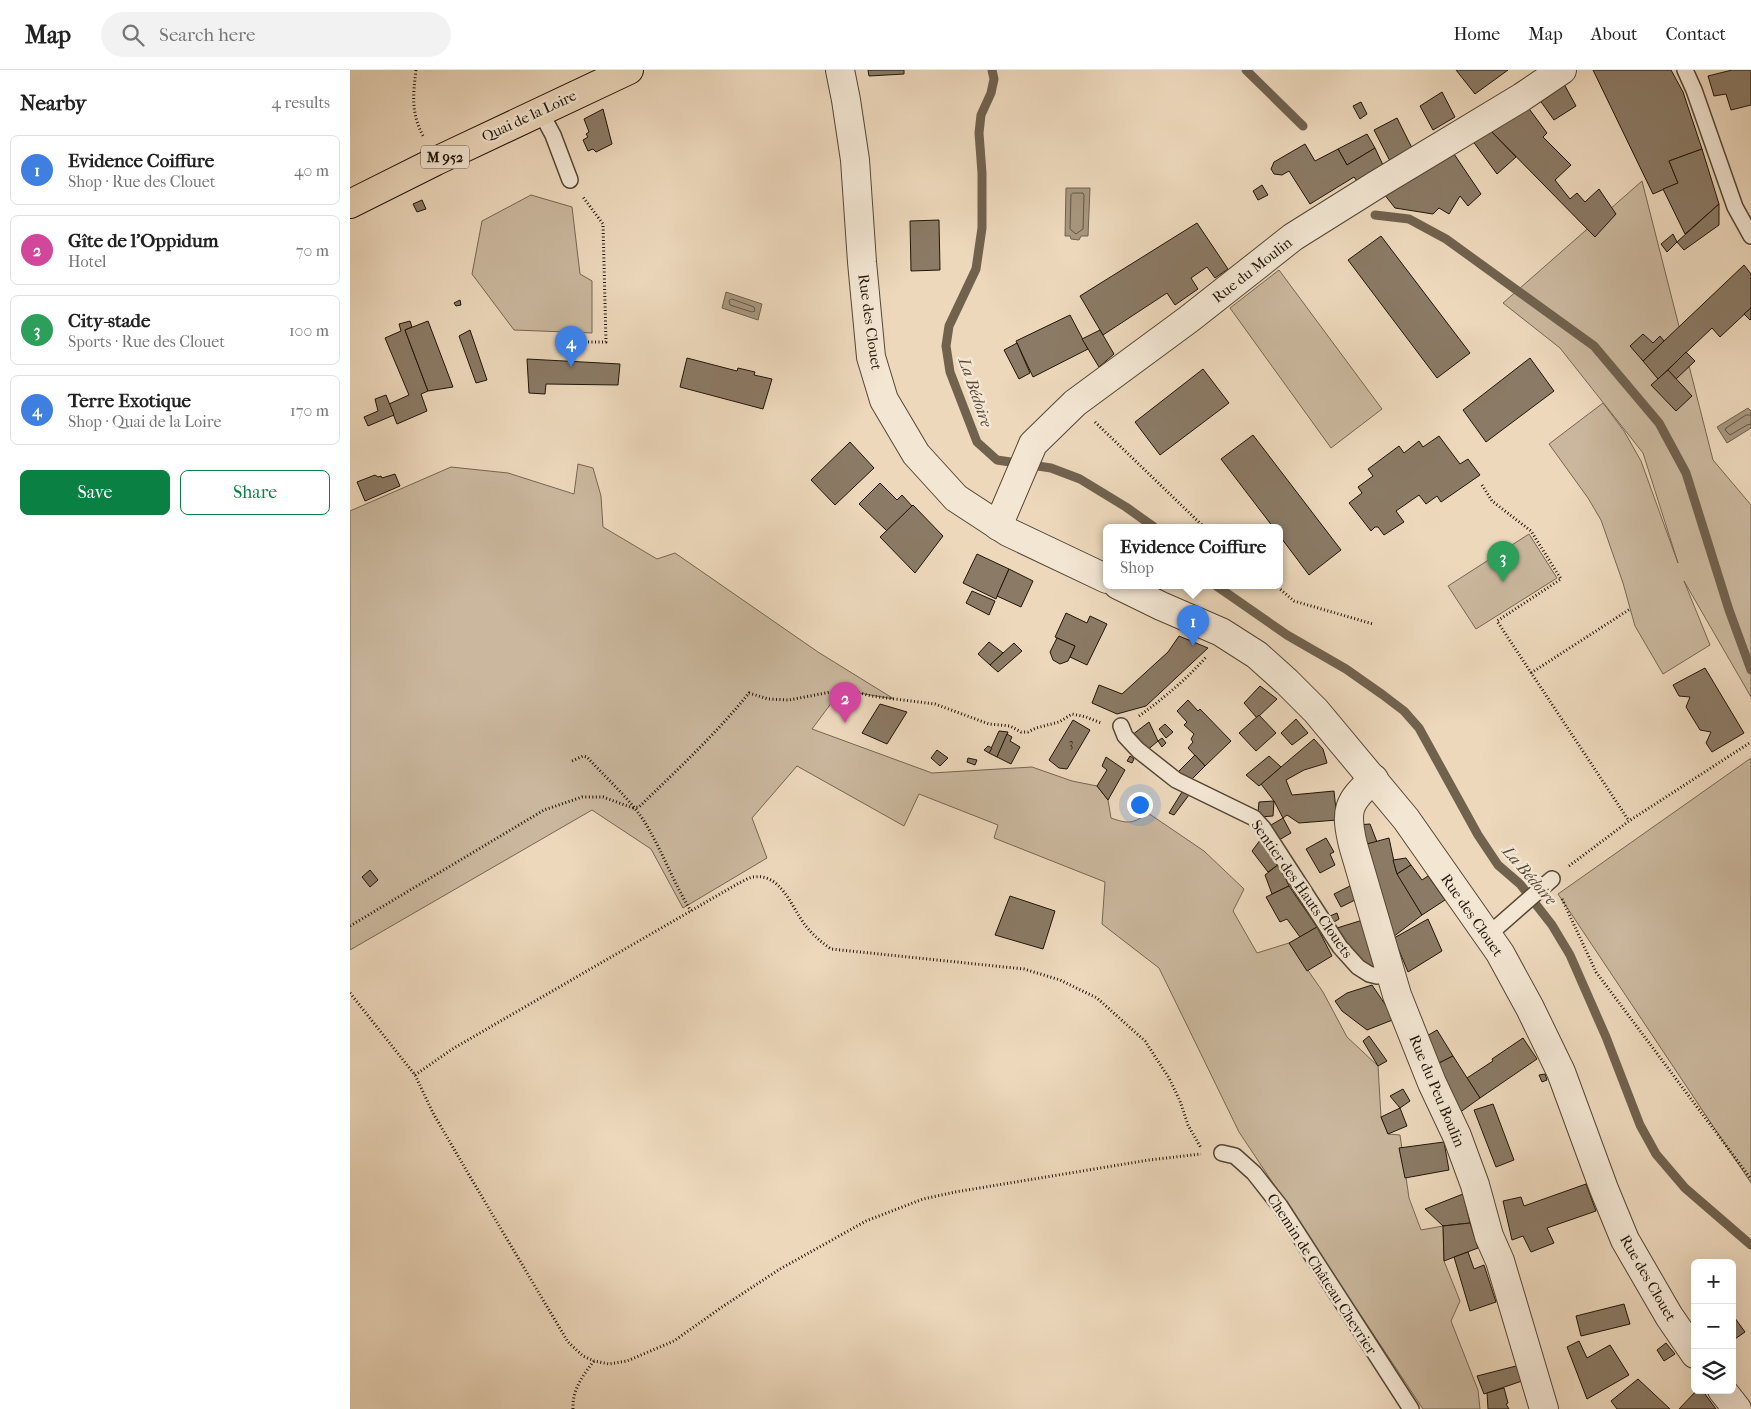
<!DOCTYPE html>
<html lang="en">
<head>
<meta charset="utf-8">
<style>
	:root { --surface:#fff; --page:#f2f2f2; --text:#222; --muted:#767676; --line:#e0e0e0; --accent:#0b8043 }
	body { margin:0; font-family:"IM FELL French Canon",serif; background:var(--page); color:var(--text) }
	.controls { position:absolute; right:15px; bottom:15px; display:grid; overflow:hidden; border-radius:8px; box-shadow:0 5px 20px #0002 }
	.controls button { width:45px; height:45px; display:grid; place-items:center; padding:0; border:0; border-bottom:1px solid var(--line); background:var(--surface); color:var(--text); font:25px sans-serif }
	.you { position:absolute; left:789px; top:734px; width:18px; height:18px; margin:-12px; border:4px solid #fff; border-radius:50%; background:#1a73e8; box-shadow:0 0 0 8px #1a73e833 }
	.badge { display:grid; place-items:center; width:32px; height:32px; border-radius:50%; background:var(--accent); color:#fff; font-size:16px; font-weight:700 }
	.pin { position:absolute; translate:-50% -41px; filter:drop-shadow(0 1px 2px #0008) }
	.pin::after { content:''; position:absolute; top:26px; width:18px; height:15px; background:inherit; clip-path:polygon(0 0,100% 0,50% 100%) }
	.popup { position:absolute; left:753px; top:454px; width:180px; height:65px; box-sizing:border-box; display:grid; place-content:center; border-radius:8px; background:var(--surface); filter:drop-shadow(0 1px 4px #0005); font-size:16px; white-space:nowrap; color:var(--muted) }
	.popup b { font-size:19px; color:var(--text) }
	.popup::after { content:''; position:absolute; left:50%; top:100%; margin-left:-10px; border:10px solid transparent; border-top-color:var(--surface) }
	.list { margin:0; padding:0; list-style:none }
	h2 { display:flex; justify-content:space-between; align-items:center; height:65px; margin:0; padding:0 20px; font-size:21px }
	h2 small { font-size:16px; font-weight:400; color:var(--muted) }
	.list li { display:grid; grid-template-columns:32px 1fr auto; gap:15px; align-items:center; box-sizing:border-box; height:70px; margin:0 10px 10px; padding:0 10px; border:1px solid var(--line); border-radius:8px }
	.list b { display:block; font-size:19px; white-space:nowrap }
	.list p { margin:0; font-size:16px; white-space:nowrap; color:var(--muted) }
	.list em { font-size:16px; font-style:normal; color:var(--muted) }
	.actions { display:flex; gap:10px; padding:15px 20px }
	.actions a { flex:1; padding:11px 0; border:1px solid var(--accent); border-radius:8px; text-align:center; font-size:18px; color:var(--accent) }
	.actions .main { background:var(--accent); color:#fff }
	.icon { flex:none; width:28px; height:28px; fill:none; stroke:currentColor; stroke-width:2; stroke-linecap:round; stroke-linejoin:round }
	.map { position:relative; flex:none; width:1401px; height:1339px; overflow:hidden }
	header { display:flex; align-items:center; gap:30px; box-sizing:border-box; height:70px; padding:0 25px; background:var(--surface); border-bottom:1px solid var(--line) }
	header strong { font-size:24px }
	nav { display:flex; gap:28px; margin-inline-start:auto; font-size:18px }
	.search { width:350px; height:45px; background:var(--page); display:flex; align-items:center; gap:12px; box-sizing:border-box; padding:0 18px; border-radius:28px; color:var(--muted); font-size:19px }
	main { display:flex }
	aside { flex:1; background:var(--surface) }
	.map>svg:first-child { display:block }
</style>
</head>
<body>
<header>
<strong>Map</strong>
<div class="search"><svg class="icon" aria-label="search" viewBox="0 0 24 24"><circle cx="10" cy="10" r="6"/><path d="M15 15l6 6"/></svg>Search here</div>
<nav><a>Home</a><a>Map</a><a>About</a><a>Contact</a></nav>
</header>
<main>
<aside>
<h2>Nearby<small>4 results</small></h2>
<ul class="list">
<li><span class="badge" style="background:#3f7fe0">1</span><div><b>Evidence Coiffure</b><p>Shop · Rue des Clouet</p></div><em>40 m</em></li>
<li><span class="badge" style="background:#d1479c">2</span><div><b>Gîte de l'Oppidum</b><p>Hotel</p></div><em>70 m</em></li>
<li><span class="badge" style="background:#2e9e5b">3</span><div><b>City-stade</b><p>Sports · Rue des Clouet</p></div><em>100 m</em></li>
<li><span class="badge" style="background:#3f7fe0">4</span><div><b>Terre Exotique</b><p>Shop · Quai de la Loire</p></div><em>170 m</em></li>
</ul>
<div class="actions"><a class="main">Save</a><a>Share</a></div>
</aside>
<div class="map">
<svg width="1401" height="1339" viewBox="0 0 1401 1339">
	<rect width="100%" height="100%" fill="#edd8bc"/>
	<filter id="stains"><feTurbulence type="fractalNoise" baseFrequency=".004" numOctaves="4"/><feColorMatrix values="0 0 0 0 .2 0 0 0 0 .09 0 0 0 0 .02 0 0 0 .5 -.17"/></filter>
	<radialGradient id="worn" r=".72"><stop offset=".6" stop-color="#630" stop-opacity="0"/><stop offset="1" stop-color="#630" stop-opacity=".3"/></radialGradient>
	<g fill="#cab79d" stroke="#756652">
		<polygon points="1292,111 1363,390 1401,435 1401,627 1334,511 1360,575 1313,604 1285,556 1273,513 1251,450 1238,428 1199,374 1253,333 1274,361 1291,391 1328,493 1293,383 1210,278 1153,233"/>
		<polygon points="181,125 222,137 230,204 242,211 242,263 164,260 122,204 132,151"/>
		<polygon points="929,200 1032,339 981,378 880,238"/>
		<path d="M228 394 243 398 251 426 253 457 307 489 325 483 468 582 544 629 491 620 462 659 582 703 682 697 722 711 747 716 758 730 761 748C778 754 783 754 798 743L854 781 894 819 883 841 907 883 939 873 973 922 997 967 1028 996 1031 1047 1038 1064 1050 1065 1059 1128 1071 1160 1093 1156 1094 1191 1110 1231 1101 1251 1128 1320 1130 1339H1073L889 1062 809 898 752 854 755 812 644 768 648 755 569 724 554 756 447 696 402 748 417 788 333 838 301 779 242 740 0 880V441L101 397 158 403 224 424Z"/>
		<polygon points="1179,464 1207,508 1126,559 1098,516"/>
		<polygon points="1401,688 1401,1113 1208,824"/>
	</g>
	<g fill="#a7967e" stroke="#71624e">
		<polygon points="716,118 740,118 738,166 731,166 729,170 721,169 720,166 715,166"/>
		<polygon points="376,222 412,234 408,250 372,238"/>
		<polygon points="1398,338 1401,341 1401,358 1377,373 1367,357"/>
	</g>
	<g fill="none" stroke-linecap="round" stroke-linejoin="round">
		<g stroke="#645642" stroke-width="1">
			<polygon points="723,123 733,123 734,125 733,159 726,164 720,159 721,125"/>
			<polygon points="382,229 404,237 405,241 402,242 380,235 379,231"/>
			<polyline points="1401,345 1396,345 1376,358 1375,360 1380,365 1397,355 1401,354"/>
		</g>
		<g stroke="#71624e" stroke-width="9">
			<polyline points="642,0 644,9 641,23 631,45 629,63 632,103 632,158 626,199 599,256 596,276 600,302 627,372 647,390 701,398 730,409 776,437 804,457"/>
			<polyline points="896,0 953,56"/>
			<polyline points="1025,145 1059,149 1096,169 1244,276 1309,353 1336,403 1379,540 1401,600"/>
			<polyline points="865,515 937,565 996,599 1033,625 1054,641 1069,658 1128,765 1148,795 1170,814 1202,855 1220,885 1256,967 1290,1055 1306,1084 1335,1118 1401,1175"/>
		</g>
	</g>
	<g fill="#8b7a65" stroke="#201507">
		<polygon points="518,0 554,0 554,4 519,6"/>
		<polygon points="1106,0 1158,0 1125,24"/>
		<polygon points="1243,0 1321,0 1333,22 1352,79 1319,91 1328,113 1303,124"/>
		<polygon points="1382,0 1401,0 1401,35 1381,40 1376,24 1364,26 1358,6"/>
		<polygon points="1214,14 1226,36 1204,50 1189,29"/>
		<polygon points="1092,22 1105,47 1083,60 1070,36"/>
		<polygon points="1011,32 1017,44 1010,49 1003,36"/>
		<polygon points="1177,36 1197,63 1193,67 1221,95 1205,110 1220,129 1227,123 1235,132 1249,119 1266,144 1245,167 1139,59"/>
		<polygon points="253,39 262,74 246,82 243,79 238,81 233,70 238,67 236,64 239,62 234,49"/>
		<polygon points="1047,48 1062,78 1040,91 1024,60"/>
		<polygon points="1139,59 1166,87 1147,104 1122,70"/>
		<polygon points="1017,64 1025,78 997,95 988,79"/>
		<polygon points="955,74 965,91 988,79 997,95 1025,78 1033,95 1007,111 1004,107 960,134 939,101 932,105 924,104 921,99 924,92"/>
		<polygon points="1352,79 1369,134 1335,164 1313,119 1328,113 1319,91"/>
		<polygon points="1102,81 1131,124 1118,136 1110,126 1099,144 1089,138 1083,144 1045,138 1034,124"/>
		<polygon points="912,115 918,125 908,130 903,121"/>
		<polygon points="72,130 76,139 67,142 63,134"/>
		<polygon points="1369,134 1369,155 1334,180 1327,172"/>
		<polygon points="589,150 590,200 561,201 560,151"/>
		<polygon points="847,153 878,199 865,208 857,197 841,208 848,219 825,235 817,223 753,265 730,226"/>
		<polygon points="1323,164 1327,172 1317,182 1311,174"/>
		<polygon points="1031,166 1120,283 1087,308 998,190"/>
		<polygon points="1394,195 1401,204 1401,238 1370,267 1362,258 1308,309 1293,291"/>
		<polygon points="110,230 111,235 106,236 104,233"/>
		<polygon points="1401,238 1401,249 1400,250 1394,244"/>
		<polygon points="720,245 738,279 683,307 666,271"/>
		<polygon points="60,251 62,257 55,260 78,321 71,324 77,341 47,354 39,334 59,325 35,268 51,261 49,254"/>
		<polygon points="78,251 103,317 78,321 55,260"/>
		<polygon points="120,260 137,310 126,313 109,266"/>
		<polygon points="750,260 764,284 749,297 732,269"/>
		<polygon points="1293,264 1303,273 1310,266 1314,271 1293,291 1280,276"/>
		<polygon points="667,273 680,303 669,309 654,280"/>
		<polygon points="1336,282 1345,291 1326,309 1318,300"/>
		<polygon points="337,288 387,301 388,298 405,302 404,305 422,309 413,339 330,317"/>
		<polygon points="1180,288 1204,321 1136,372 1113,340"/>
		<polygon points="177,289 270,294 268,315 196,314 195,324 179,323"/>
		<polygon points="853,299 879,333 810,385 785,352"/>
		<polygon points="1318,300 1342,326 1326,341 1301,315"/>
		<polygon points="36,325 44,345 18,356 14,347 28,341 25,329"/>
		<polygon points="903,365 991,480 959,505 929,465 929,457 923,457 871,389"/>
		<polygon points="1089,366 1110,394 1118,389 1130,405 1091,432 1087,426 1076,434 1069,425 1046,441 1054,452 1034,465 1028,457 1025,457 1021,461 999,433 1012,423 1008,417 1023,406 1018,399 1049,376 1054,383 1069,371 1073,377"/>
		<polygon points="500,372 524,398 485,435 461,410"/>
		<polygon points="45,404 50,416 15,431 7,412 25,405 28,407 31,406 32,408"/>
		<polygon points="530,413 547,430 552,425 562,436 537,461 509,434"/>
		<polygon points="563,435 593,466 565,503 530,467"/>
		<polygon points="627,484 659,499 646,529 613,513"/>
		<polygon points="659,499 683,511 671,537 647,526"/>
		<polygon points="622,521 645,531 639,545 616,533"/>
		<polygon points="716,543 737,553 740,546 757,554 737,595 720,587 725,576 705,567"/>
		<polygon points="829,566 858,578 796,636 767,644 742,633 749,615 772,624 818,582"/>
		<polygon points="707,568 725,576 718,591 710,594 703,590 700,582"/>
		<polygon points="639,572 653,583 640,595 628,584"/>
		<polygon points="664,573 672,581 648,602 640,595"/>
		<polygon points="1355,598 1394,663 1362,682 1356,673 1361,662 1350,660 1336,637 1340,627 1329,626 1323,615"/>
		<polygon points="910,616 927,629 907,648 894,633"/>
		<polygon points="838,630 848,641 850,639 881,671 855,696 838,678 843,672 841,669 844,664 834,655 837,652 827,641"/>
		<polygon points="530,634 557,642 537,674 512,663"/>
		<polygon points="909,645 926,663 906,681 889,663"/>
		<polygon points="946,649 958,663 942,675 931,663"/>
		<polygon points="723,650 740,660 717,699 709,698 699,690"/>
		<polygon points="799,652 808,671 795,682 782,665"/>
		<polygon points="815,654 823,662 816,668 809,659"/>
		<polygon points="649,661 658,662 647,687 639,683"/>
		<polygon points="657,664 662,667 660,671 670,677 661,694 647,687"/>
		<polygon points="812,668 816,673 812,677 808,671"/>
		<polygon points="964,669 973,679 977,693 954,700 936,710 942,725 984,721 987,750 949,753 937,745 933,748 924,731 911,714"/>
		<polygon points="638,676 642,678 639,683 634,680"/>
		<polygon points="587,680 598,688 590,696 581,688"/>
		<polygon points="845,685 855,696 839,712 826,704"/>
		<polygon points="780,686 784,689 782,693 777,691"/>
		<polygon points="919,686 931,697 909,716 896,705"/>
		<polygon points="756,687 775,700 758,730 747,716 757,700 752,696"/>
		<polygon points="618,688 627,690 625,695 617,692"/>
		<polygon points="832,722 839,725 824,745 819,743"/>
		<polygon points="924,731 923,746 910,747 908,742 909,732"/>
		<polygon points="933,748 941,763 929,770 921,755"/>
		<polygon points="1020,754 1027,772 1013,775 1007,755"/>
		<polygon points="976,768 984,782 980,784 985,795 970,803 956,779"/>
		<polygon points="1039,768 1046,801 1072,845 1043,867 1013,775"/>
		<polygon points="911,769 929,794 918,802 902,781"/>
		<polygon points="1056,788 1061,795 1047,804 1043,790"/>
		<polygon points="929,794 939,816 922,824 915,805"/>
		<polygon points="1061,795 1072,810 1078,806 1095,830 1072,845 1047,804"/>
		<polygon points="20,800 28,810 20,817 12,807"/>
		<polygon points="1002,815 1009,828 991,837 984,824"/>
		<polygon points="939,816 967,857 950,867 937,849 930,852 916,827"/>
		<polygon points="660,826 705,841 693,879 645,865"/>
		<polygon points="987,843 989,849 984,852 980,846"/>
		<polygon points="1016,849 1031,891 1020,898 997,877 987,858"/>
		<polygon points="1078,849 1092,881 1058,902 1044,868"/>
		<polygon points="967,857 982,886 957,901 939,873"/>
		<polygon points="1022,915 1045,949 1017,960 992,941 985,931 997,923"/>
		<polygon points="1087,960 1103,986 1081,997 1070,970"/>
		<polygon points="1019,966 1037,991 1028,996 1013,971"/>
		<polygon points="1173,968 1187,989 1130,1028 1117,1008 1143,991 1142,989"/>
		<polygon points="1103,986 1130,1028 1102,1048 1081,997"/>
		<polygon points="1195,1004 1197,1010 1192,1012 1189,1005"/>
		<polygon points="1053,1019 1060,1031 1050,1038 1040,1026"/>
		<polygon points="1143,1034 1164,1090 1146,1097 1124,1040"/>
		<polygon points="1050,1038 1057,1056 1038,1064 1031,1047"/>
		<polygon points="1094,1072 1099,1100 1055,1108 1049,1078"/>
		<polygon points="1236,1114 1246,1141 1197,1158 1204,1173 1181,1182 1173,1166 1162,1170 1153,1131 1171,1127 1174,1136"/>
		<polygon points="1113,1124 1120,1153 1093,1156 1075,1139"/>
		<polygon points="1120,1153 1128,1178 1094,1191 1093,1156"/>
		<polygon points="1118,1182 1124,1199 1134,1195 1146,1232 1120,1241 1104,1187"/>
		<polygon points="1274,1234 1280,1254 1231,1266 1226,1246"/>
		<polygon points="1382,1244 1395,1262 1382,1271"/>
		<polygon points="1229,1271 1237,1288 1260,1275 1279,1305 1237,1329 1217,1277"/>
		<polygon points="1316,1273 1325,1284 1314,1291 1307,1280"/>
		<polygon points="1170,1295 1172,1311 1134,1324 1127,1306"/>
		<polygon points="1288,1309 1320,1339 1267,1339 1261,1331"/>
		<polygon points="1154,1318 1158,1333 1156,1334 1159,1339 1138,1339 1137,1323"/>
		<polygon points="1347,1320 1352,1320 1366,1339 1329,1339"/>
	</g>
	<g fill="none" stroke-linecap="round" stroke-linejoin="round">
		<g stroke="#534634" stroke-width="18">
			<g id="service">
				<polyline points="1335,0 1344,20 1385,137 1401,166"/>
				<polyline points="190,41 203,65 220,110"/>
				<polyline points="771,656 775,666 788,680 826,710 904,748 913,758 990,877 1008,897 1019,904 1027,906 1040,902"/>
				<polyline points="1137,866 1202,809"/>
				<polyline points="872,1083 885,1086 904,1103 930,1136 1061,1339"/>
			</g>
		</g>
		<g stroke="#534634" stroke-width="30">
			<g id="minor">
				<polyline points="648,456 683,374 725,333 839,249 943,167 1026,115 1172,27 1212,0"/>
				<path d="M1024 709C997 732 995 741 1003 775L1047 925 1082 1013 1107 1066 1125 1115 1139 1166 1150 1191 1194 1339"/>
			</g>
		</g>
		<g stroke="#534634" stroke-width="30">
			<g id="tertiary">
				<polyline points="490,0 496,30 505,90 512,192 521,287 534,330 566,384 606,428 658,462 757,509"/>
				<polyline points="768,515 811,536 871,562 907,585 937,612 966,641 1056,749 1150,883 1180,938 1211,1002 1254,1119 1275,1170 1319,1246 1345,1284"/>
				<polyline points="1372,1320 1387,1339"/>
			</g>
		</g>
		<g stroke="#201507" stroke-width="30">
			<polyline id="primary" points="0,134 86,91 279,0"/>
		</g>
		<g stroke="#201507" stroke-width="3" stroke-dasharray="1 2.5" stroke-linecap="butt">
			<path d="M66 0C63 25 61 43 73 66"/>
			<polyline points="221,291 222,272 256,272 253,154 233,127"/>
			<polyline points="745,352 854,457"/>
			<polyline points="1132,415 1142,431 1181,461 1211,509 1147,551 1279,751"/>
			<polyline points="925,515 944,531 1023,554"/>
			<polyline points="1181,603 1280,539"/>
			<path d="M789 646C814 628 837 609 857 586"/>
			<path d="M222 691 233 686 237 687C256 708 279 728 294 751 312 780 323 812 341 841"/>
			<path d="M283 738 289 737C327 700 366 664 399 623L418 629 439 630 491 620 503 621 521 626 585 634 639 654 660 656 671 662H678L686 658 709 652 722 644 736 647 751 653"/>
			<polyline points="1219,796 1279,751 1401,672"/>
			<polyline points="1212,829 1246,902 1401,1109"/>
			<polyline points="0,856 194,740 232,727 253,727 283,738"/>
			<polyline points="0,923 65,1005 83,1043 122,1110 218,1272 233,1286 244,1291 259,1294 277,1291 324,1271 372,1237 430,1199 516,1151 573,1129 605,1122 799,1090 851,1084"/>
			<path d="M65 1005 104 978 389 813C394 811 399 807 404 807 431 803 442 838 455 855 463 865 471 872 481 879L674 899 710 910 747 928 795 971 819 1008 830 1031 838 1055 851 1078"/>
			<path d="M223 1339C222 1320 233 1305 244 1291"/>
		</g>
		<use href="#service" stroke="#f3e6d3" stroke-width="15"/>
		<use href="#minor" stroke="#f3e6d3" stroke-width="28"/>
		<use href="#tertiary" stroke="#f3e6d3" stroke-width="28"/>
		<use href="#primary" stroke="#edd8bc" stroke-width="28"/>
	</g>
	<g text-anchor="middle" stroke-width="5" stroke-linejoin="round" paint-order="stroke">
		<g font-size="12" fill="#3b2e1e">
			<text x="721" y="677">3</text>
		</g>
		<rect fill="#f3e6d3" stroke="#5f5444" stroke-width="1" x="71" y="75.5" width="48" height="23" rx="4"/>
		<g font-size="14" font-weight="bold" fill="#201507">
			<text x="95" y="92">M 952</text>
		</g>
		<g font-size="15" fill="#201507" stroke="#f3e6d3">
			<text transform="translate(179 46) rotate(-25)" y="5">Quai de la Loire</text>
			<text transform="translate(902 200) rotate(-38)" y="5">Rue du Moulin</text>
			<text transform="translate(520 252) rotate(82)" y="5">Rue des Clouet</text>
			<text transform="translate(952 819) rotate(55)" y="5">Sentier des Hauts Clouets</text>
			<text transform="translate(1122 845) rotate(55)" y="5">Rue des Clouet</text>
			<text transform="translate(1087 1021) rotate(67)" y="5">Rue du Peu Boulin</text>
			<text transform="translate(972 1204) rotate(57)" y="5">Chemin de Château Chevrier</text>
			<text transform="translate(1298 1208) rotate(60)" y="5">Rue des Clouet</text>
		</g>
		<g font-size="16" font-style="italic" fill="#564937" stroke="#f3e6d3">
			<text transform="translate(626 322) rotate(71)" y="6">La Bédoire</text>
			<text transform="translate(1180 805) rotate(49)" y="6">La Bédoire</text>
		</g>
	</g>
	<rect width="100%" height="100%" filter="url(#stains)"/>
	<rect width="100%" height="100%" fill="url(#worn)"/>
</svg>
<div class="controls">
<button>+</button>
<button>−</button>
<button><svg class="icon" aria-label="layers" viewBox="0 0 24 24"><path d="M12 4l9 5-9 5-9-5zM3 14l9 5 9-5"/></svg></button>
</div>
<div class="you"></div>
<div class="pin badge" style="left:843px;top:576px;background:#3f7fe0">1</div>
<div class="popup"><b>Evidence Coiffure</b>Shop</div>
<div class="pin badge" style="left:495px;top:653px;background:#d1479c">2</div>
<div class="pin badge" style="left:1153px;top:512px;background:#2e9e5b">3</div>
<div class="pin badge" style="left:221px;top:297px;background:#3f7fe0">4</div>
</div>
</main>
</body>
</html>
